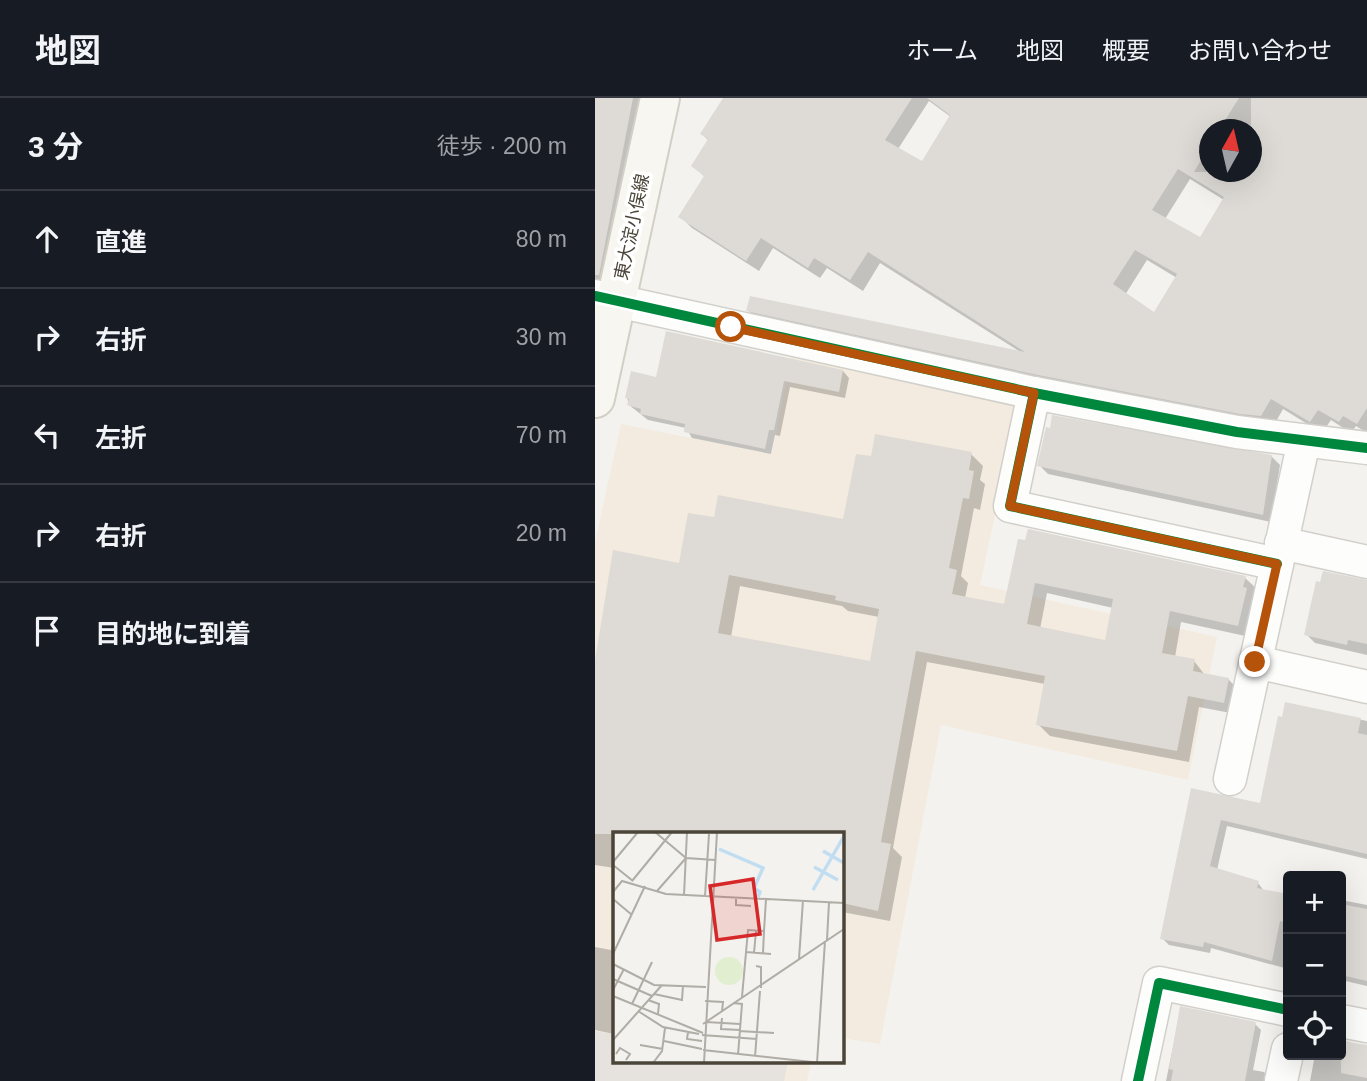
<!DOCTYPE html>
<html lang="ja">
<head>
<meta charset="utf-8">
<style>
	:root { --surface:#171b24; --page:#242831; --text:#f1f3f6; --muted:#9ea1a6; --line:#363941 }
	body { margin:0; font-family:Helvetica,"Noto Sans JP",sans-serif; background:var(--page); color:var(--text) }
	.controls { position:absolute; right:21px; bottom:21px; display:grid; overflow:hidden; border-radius:7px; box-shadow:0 7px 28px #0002 }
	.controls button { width:63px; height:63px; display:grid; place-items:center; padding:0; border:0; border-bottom:2px solid var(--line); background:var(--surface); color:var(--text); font:35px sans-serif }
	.compass { position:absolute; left:604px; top:21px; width:63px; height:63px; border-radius:50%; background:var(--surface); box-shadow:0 7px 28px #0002; rotate:8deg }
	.stop { position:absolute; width:21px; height:21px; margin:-16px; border:5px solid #b45309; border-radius:50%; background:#fff }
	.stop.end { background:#b45309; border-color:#fff; box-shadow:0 2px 7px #0008 }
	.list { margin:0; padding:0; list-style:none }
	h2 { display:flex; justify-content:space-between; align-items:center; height:91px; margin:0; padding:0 28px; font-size:30px }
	h2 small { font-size:23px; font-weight:400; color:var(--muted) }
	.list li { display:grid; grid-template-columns:46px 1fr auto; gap:21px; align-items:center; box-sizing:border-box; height:98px; padding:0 28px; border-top:2px solid var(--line) }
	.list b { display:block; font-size:26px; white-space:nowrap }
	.list em { font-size:23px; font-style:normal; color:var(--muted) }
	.icon { flex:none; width:38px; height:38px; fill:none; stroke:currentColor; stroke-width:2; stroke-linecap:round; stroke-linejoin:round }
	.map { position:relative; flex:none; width:772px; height:983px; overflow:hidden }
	header { display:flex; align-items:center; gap:42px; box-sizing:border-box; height:98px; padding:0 35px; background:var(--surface); border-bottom:2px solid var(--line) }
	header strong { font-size:33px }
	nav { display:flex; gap:38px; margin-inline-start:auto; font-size:24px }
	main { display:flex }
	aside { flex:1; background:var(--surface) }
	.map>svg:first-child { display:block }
</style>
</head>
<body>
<header>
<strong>地図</strong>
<nav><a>ホーム</a><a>地図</a><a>概要</a><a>お問い合わせ</a></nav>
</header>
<main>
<aside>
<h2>3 分<small>徒歩 · 200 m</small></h2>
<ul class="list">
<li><svg class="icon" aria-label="ahead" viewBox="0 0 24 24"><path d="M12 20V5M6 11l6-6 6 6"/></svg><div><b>直進</b></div><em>80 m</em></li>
<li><svg class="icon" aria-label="right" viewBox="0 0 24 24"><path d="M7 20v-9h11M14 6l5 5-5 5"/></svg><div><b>右折</b></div><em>30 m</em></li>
<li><svg class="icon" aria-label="left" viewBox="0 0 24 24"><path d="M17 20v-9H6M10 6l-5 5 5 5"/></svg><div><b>左折</b></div><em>70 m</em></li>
<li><svg class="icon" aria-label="right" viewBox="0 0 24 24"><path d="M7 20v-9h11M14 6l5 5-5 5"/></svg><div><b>右折</b></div><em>20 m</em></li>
<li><svg class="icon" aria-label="arrive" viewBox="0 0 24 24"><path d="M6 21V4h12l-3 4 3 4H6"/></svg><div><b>目的地に到着</b></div></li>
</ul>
</aside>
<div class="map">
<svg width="772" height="983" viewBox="0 0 772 983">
	<rect width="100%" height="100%" fill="#f4f2ee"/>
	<polygon fill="#f3ebdf" points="197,252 425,301 385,487 622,539 593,682 346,627 285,946 247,940 247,736 19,736 19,964 216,964 212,983 0,983 0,444 26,326 177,356"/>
	<polygon fill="#e6e3df" points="0,933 19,936 19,964 193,964 189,983 0,983"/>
	<g fill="#0003" fill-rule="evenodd">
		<polygon points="0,0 48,0 9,185 0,183"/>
		<path d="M130 0H772V335L761 328 756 335 736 322 727 335 688 311 678 329 165 224 153 212 427 255 285 165 268 193 232 170 225 180 178 150 164 173 97 130 85 118 110 79 99 68 114 43 107 36ZM334 3 356 19 327 65 303 51ZM614 32H656V74H614ZM595 81 629 102 605 141 570 121ZM552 162 582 180 560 217 530 197Z"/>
		<polygon points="248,273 254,280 250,300 195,289 185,338 180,337 176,356 97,340 91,330 53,322 34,307 32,299 63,281"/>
		<path d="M376 356 388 368 385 382 390 386 385 412 379 410 366 478 373 485 370 500 410 508 424 443 650 480 662 491 655 539 586 524 580 559 599 563 610 577 633 581 645 593 641 616 604 609 594 664 455 638 443 626 450 586 332 564 298 750 307 759 295 823 247 814V736H19V770L0 767V571L121 422 250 423 277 360ZM145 488 247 508 253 513 284 519 276 565 136 539ZM452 495 518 510 511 544 445 531Z"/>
		<polygon points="676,358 685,367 676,424 453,376 444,367"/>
		<polygon points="772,483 772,557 720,545 711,536"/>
		<polygon points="692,606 772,623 772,761 632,728 622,772 663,785 670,794 693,798 693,871 616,850 615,855 574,847 567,840 598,692 666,707"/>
		<polygon points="746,802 772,807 772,888 746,882"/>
		<polygon points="19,838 19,936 0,932 0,849 16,852"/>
		<polygon points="586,910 660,926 666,932 658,972 669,974 675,983 571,983"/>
		<polygon points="746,942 772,949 772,983 715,983 720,957 746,957"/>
	</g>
	<g fill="#dedbd6" fill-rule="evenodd">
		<polygon points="0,0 38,0 4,177 0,177"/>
		<path d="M128 0H317L290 42 327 63 355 17 332 0H644L624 32H614V48L599 74H656V0H772V310L762 326 748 318 744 324 723 312 715 324 676 301 666 318 645 316 443 277 151 213 155 198 430 254 273 154 255 182 219 160 213 170 166 140 151 163 83 119 109 78 96 68 113 41 105 36ZM583 71 629 99 605 139 557 112ZM540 152 582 176 559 214 518 186Z"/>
		<polygon points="71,233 248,272 244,294 189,283 179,332 174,332 170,351 89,334 90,326 45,316 46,311 32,307 34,301 30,300 36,273 61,279"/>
		<polygon points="457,317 677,357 668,417 442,368 451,329 455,330"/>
		<path d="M280 336 377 354 374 372 379 373 374 401 368 400 354 470 362 472 357 496 409 506 423 441 430 442 433 431 651 478 648 489 652 490 643 528 575 513 567 555 600 561 598 573 634 580 629 605 593 598 582 653 441 627 450 578 321 553 286 744 296 746 283 813 247 805V736H0V562L18 452 84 465 93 415 119 419 123 397 248 421 261 356 276 358ZM134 477 241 498 240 502 284 511 275 563 123 535ZM440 485 518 501 510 542 432 526Z"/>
		<polygon points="728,473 772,482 772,546 753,542 752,547 709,537 721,483 725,484"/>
		<polygon points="690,604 766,620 763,635 772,637 772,756 626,722 615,768 664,783 662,790 693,796 693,825 685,823 677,863 609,844 608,849 565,841 596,690 665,705 683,618 687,619"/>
		<polygon points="746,806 772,811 772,883 746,877"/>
		<polygon points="585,908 661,924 650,983 576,983 578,972 574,971"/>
		<polygon points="746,943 772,947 772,980 746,975"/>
	</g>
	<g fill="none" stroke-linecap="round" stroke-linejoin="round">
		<g stroke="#d2d0cb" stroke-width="35">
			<g id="minor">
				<polyline points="0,198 439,295 642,334 772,350"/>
				<polyline points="439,295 415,408 682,466"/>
				<polyline points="686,445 772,464"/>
				<polyline points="661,564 772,589"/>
				<polyline points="635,681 709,343"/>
				<polyline points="746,923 772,928"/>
				<polyline points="543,983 564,885 693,912"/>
				<polyline points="686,983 693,951"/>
			</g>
		</g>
		<g stroke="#d3cfc5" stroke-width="42">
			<polyline id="secondary" points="0,300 65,0"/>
		</g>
		<use href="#minor" stroke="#fdfdfc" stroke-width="32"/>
		<use href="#secondary" stroke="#f7f6f1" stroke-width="38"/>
		<g stroke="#fff" stroke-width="15">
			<g id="cycleway">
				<polyline points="0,198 439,295 642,334 772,350"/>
				<polyline points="439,295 415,408 682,466"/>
				<polyline points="543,983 564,885 693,912"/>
			</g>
		</g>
		<use href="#cycleway" stroke="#00873e" stroke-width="10"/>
	</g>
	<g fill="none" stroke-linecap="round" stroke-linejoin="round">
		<polyline stroke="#b45309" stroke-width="9" points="136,229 439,295 415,408 682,466 660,564"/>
	</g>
	<g text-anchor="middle" stroke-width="7" stroke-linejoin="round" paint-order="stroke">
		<g font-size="18" fill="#4b4439" stroke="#fff">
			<text transform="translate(37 129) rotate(-78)" y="6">東大淀小俣線</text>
		</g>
	</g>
	<g transform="translate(18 734)">
		<rect width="231" height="231" fill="#f4f2ee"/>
		<path d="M102 139a14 14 0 1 1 28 0a14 14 0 1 1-28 0Z" fill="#e1eecf"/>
		<path fill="none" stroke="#c0ddf1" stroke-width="3.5" d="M106 17 150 36 141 56 147 60 145 65M210 19 231 31M201 35 225 48M200 58 231 4"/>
		<path fill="none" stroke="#b0aca6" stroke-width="2" d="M42 0 73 26 102 28M0 30 25 0M0 33 20 49M19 49 59 0M44 59 73 26M0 60 9 49 53 62 231 71M71 63 74 0M92 64 96 2M0 67 19 83M123 67V73L138 74M214 108 216 70M133 120 158 122M141 121 143 99M150 121 151 99M0 122 32 54M186 127 190 68M0 132 41 153 93 155M143 134 148 135V156M0 147 39 164M0 158 11 137M41 162 69 168 70 154M0 164 90 201M129 165 135 98 151 99 153 67M35 168 46 172 45 182M92 169 110 170 109 179M120 171 129 172 125 223M19 172 39 130M25 179 50 195 86 202M109 186 108 197 127 198M93 190 127 192M90 192 231 97M126 199 161 201M75 200 74 207 89 209M89 203 144 207M0 208 49 153M51 209 89 217M27 213 50 217M90 218 208 231M3 222 7 216 17 222 13 228M142 225 147 159M40 231 49 219 52 196M91 231 104 0M204 231 212 109"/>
		<path fill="#d62828" fill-opacity="0.15" stroke="#d62828" stroke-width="3.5" d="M140 47 147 102 104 108 97 54Z"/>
		<rect width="231" height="231" fill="none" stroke="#4b4439" stroke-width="3.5"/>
	</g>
</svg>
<div class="controls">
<button>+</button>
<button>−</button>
<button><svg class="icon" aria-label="locate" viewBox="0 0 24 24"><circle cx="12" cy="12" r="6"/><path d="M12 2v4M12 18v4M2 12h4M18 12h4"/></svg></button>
</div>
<svg class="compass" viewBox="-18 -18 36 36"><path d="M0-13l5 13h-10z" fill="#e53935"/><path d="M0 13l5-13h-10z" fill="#9ea1a6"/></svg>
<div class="stop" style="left:136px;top:229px"></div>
<div class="stop end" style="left:660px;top:564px"></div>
</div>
</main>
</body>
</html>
